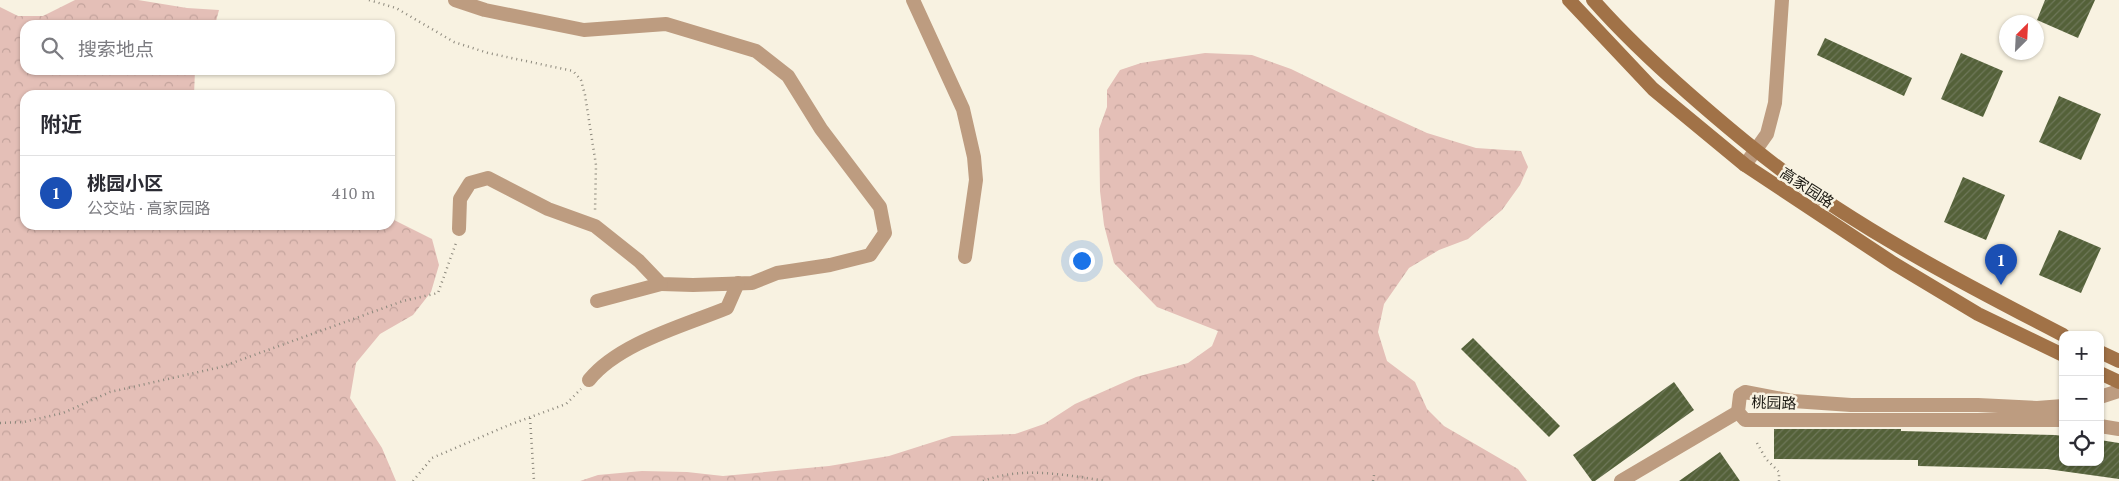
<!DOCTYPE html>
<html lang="zh">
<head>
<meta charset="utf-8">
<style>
	:root { --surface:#fff; --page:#f7f7f7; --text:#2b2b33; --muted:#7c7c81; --line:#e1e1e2; --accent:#2e75aa }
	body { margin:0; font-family:"PT Serif","Noto Sans SC",serif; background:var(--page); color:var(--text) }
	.controls { position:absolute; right:15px; bottom:15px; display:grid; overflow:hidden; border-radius:10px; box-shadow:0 1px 4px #0004 }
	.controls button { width:45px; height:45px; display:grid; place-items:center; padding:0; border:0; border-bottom:1px solid var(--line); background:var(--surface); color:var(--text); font:25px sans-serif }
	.compass { position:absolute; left:1999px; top:15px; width:45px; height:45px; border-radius:50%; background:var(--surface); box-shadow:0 1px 4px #0004; rotate:24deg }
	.you { position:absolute; left:1081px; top:260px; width:18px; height:18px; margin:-12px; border:4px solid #fff; border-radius:50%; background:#1a73e8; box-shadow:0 0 0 8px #1a73e833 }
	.badge { display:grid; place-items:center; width:32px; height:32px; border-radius:50%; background:var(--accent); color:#fff; font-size:16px; font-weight:700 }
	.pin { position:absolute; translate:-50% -41px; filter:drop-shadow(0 1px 2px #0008) }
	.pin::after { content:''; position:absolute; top:26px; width:18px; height:15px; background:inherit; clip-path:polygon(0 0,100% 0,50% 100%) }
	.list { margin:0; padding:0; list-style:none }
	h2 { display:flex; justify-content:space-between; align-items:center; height:65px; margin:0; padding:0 20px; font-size:21px }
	h2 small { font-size:16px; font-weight:400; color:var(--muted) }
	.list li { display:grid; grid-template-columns:32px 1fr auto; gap:15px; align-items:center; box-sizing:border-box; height:75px; padding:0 20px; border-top:1px solid var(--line) }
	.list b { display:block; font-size:19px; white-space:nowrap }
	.list p { margin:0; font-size:16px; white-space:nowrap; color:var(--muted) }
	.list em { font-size:16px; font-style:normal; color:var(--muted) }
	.icon { flex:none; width:28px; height:28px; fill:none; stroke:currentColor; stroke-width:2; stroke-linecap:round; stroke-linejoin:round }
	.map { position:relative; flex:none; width:2119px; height:481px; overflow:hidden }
	.search { position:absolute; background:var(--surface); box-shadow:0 1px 4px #0004; left:20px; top:20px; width:375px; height:55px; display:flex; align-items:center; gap:12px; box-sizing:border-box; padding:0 18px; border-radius:15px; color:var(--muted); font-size:19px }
	.panel { position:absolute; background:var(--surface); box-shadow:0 1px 4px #0004; left:20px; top:90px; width:375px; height:140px; border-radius:15px }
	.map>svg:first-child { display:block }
</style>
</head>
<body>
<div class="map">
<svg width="2119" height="481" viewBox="0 0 2119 481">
	<defs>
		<pattern id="forest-crowns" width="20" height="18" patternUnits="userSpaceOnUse" patternTransform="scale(1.25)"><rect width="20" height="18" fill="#e4bfb7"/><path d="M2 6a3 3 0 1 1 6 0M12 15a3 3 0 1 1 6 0" fill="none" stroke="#c3a39c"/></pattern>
		<pattern id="building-hatch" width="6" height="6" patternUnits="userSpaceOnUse" patternTransform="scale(1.25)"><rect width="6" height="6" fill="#546139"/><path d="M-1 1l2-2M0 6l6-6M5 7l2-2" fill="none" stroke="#6e7759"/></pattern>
	</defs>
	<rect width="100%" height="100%" fill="#f8f2e1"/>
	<g fill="url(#forest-crowns)">
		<polygon points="75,0 138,0 187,8 219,10 215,25 25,25 25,70 195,70 194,95 25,95 25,225 390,225 390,218 432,239 439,265 431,292 413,315 380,334 356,363 350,398 382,448 396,481 0,481 0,7 18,16 43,16"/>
		<polygon points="1205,53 1252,55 1291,69 1357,101 1427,133 1476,148 1521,151 1528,167 1520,185 1502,210 1468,239 1439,250 1409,268 1384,304 1378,332 1387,361 1415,382 1427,409 1444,426 1518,469 1527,481 580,481 598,475 642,471 687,472 723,476 829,466 889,456 952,436 1015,434 1044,424 1075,404 1136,377 1188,363 1212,346 1218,331 1157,307 1114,263 1104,225 1100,191 1099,129 1107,107 1107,90 1120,70 1141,63"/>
	</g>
	<g fill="url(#building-hatch)">
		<polygon points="2045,0 2095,0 2078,38 2037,20"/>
		<polygon points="1825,38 1912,78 1904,96 1817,55"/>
		<polygon points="1961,53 2003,71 1983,117 1941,99"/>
		<polygon points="2059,96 2101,114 2081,160 2039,142"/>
		<polygon points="1963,177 2005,195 1986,240 1944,222"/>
		<polygon points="2059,230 2101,248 2081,293 2039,275"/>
		<polygon points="1473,338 1560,426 1549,437 1461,349"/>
		<polygon points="1674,382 1694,410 1595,481 1592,481 1573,455"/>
		<polygon points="1774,429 1901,429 1901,431 2055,435 2063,436 2063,462 2100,462 2100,440 2119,443 2119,479 2047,469 1918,466 1918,460 1774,459"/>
		<polygon points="1720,452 1740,481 1679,481"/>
	</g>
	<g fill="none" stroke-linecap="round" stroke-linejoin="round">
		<g stroke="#8c887c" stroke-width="2.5" stroke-dasharray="1 4" stroke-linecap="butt">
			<polyline points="369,0 396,8 454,42 488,53 573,71 581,80 585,95 596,165 595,212"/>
			<polyline points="530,418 534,481"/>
			<polyline points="0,423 24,422 63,413 110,392 221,367 403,301 438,293 456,243"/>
			<polyline points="1757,443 1766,459 1779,472 1779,481"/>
			<polyline points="413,481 432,458 509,425 566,404 581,389"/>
			<path d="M983 481C1023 466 1065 475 1106 481"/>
			<polyline points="1373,481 1374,475"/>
		</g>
		<g stroke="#bd9c80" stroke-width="14">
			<polyline points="455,0 485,10 584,30 666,24 756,51 788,76 821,129 880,207 885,233 870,255 830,265 777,273 752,283 693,285 661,284 639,261 595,226 548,209 488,178 470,183 460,199 459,229"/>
			<polyline points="913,0 963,109 974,157 976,180 965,257"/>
			<polyline points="597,301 661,284"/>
			<path d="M589 380C619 343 683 326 727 308L738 283"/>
			<polyline points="2100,397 2119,391"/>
			<polyline points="2063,406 2037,408 1978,405 1851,405 1793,401 1745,392 1740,395 1738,412 1745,420 2063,420"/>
			<polyline points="2100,426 2119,429"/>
			<polyline points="1621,481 1738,412"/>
		</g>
		<polyline stroke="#bd9c80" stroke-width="14" points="1745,165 1767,134 1775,103 1782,0"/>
		<g stroke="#a17247" stroke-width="14">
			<polyline points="1569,0 1653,89 1745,165 1893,263 1978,314 2063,355"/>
			<path d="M1593 0C1622 33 1655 64 1688 93 1721 122 1755 151 1791 177 1876 238 1970 287 2063 335"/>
			<polyline points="2100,352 2119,361"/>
			<polyline points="2100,373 2119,382"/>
		</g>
	</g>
	<g text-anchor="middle" stroke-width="5" stroke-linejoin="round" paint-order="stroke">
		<g font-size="15" fill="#1a1811" stroke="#f8f2e1">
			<text transform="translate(1807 188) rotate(33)" y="5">高家园路</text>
			<text transform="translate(1774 403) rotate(2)" y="5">桃园路</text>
		</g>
	</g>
</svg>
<div class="controls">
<button>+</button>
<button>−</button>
<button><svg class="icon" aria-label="locate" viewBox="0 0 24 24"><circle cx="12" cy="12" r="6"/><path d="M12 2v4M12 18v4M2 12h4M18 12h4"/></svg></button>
</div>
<svg class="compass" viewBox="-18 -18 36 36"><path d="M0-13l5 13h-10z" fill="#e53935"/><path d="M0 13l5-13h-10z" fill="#7c7c81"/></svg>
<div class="you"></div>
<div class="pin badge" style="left:2001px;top:285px;background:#1a4fb4">1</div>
<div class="search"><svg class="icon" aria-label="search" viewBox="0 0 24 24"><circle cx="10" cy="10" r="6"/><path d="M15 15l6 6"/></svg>搜索地点</div>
<section class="panel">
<h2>附近<small></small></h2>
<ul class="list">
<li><span class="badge" style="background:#1a4fb4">1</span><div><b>桃园小区</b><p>公交站 · 高家园路</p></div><em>410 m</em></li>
</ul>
</section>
</div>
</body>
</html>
